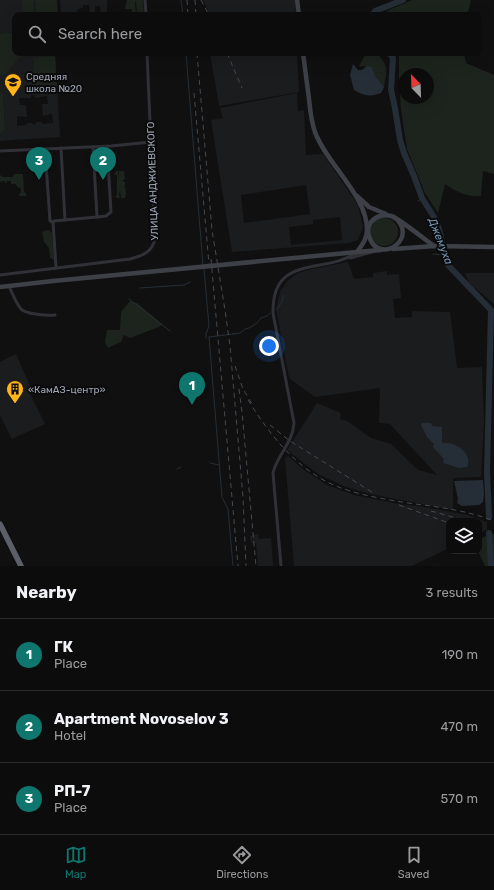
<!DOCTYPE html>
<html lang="en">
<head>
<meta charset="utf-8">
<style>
	:root { --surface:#0c0c0d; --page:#1a1a1b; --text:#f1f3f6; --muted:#9a9b9d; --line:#2c2c2e; --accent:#0f766e }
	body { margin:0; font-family:Rubik,sans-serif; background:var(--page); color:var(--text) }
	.controls { position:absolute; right:12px; bottom:12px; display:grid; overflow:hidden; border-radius:8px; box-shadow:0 4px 16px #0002 }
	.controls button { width:36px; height:36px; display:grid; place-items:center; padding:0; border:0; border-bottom:1px solid var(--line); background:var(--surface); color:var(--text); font:20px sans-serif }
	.compass { position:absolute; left:398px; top:68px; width:36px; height:36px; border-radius:50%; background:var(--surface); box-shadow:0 4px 16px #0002; rotate:337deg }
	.you { position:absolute; left:269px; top:346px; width:14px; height:14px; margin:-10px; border:3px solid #fff; border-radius:50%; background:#1a73e8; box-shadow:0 0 0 6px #1a73e833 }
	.badge { display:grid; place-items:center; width:26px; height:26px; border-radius:50%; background:var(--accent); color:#fff; font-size:13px; font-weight:700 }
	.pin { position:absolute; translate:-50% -33px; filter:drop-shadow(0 1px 2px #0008) }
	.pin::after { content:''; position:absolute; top:21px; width:14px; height:12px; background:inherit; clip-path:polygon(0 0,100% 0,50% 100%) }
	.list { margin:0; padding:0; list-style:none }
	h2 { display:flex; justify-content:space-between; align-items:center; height:52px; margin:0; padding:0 16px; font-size:17px }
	h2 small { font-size:13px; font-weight:400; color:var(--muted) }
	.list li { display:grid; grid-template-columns:26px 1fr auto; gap:12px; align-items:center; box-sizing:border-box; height:72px; padding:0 16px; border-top:1px solid var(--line) }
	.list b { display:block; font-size:15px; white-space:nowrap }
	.list p { margin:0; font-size:13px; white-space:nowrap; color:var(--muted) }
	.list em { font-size:13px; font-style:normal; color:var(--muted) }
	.icon { flex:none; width:22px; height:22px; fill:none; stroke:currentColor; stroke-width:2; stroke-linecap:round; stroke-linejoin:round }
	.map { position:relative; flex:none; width:494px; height:566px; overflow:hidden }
	.search { position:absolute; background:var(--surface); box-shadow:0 4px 16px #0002; left:12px; right:12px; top:12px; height:44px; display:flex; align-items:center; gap:10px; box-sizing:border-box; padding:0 14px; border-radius:8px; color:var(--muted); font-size:15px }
	.sheet { height:268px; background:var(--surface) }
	nav { display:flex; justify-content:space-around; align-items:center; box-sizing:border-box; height:56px; border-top:1px solid var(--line); background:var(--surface); font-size:11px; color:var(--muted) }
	nav a { display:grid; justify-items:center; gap:2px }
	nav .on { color:var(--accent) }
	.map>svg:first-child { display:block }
</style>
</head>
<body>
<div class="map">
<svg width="494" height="566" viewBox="0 0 494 566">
	<rect width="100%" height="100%" fill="#101011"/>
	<g fill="#1b1c1e" fill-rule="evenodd">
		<polygon points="0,0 35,0 36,15 15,15 15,27 12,27 12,32 0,34"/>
		<polygon points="60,0 107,0 107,15 92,15 101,14 100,6 95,6 95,12 90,12 89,5 83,5 83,8 77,9 77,12 71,12 71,15 61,15"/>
		<polygon points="203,0 295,0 296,15 210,15"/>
		<polygon points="210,53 297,53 299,92 219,106"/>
		<path d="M55 54 60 137 0 141V134L4 132 5 129 3 94 0 90V75L6 74 20 57ZM31 95H35V98L47 96 48 104H42L43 116 52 114 53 123 42 124V122H36V124L33 125 32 123H27V125L17 126V116L27 117 26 105H20L19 98H31Z"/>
		<path d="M297 93 298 111 304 110 306 155 323 154 358 205 363 227 358 240 349 243 232 252 211 120 223 118 220 108ZM306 185 310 214 244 223 241 195ZM340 217 342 240 291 245 289 227 313 224V220Z"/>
		<polygon points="348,262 354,279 373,277 373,273 387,271 387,275 399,274 401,298 393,299 395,318 412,317 412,311 450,312 457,368 482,367 484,423 481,477 453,478 453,510 370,494 346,487 318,474 287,450 317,403 341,413 340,419 347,421 371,438 391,444 418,470 437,475 390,424 379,423 380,388 315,397 289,378 276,309 280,292 287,281 298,273 308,270"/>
		<polygon points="465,273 494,273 494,304 469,283"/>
		<polygon points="16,354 31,388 28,390 45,424 12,439 0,415 0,362"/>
		<polygon points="288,456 304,470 327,485 354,495 404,505 418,506 468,515 487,522 487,530 479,533 479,521 449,521 449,548 412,566 294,566 285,458"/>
		<polygon points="258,534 259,539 271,538 273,566 258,566 256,543 251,543 250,536"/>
	</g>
	<g fill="#1c241d" fill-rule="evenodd">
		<polygon points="22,0 33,0 34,15 15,15 15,26 12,26 11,14 23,13"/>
		<polygon points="35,0 57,0 58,15 36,15"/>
		<polygon points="127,0 143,0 144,15 137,15 136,1 135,2 136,15 132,15 132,9 125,9"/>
		<polygon points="412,0 471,0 468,12 470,15 382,15 389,10"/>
		<polygon points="12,27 15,27 15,53 61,54 20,57 6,74 0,75 0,34 12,32"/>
		<path d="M369 53H377C389 67 387 69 384 87L375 76 372 67 359 66 364 57Z"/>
		<path d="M396 53H464L466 63 494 75V174L483 171 481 196C466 197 457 192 445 184L438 213 425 193 407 149 401 109 399 84V57ZM404 74H428V98H404Z"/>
		<polygon points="55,56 57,87 34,89 33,58"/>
		<polygon points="0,90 3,94 5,129 4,132 0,134"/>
		<polygon points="116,171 118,171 119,180 119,171 124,171 125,179 122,181 125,182 125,186 123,186 125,187 126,194 125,198 121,198 120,190 119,194 120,198 117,198 115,196 117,195 117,175 114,174"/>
		<polygon points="14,174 23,174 24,192 26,193 26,196 19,196 19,193 21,193 21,188 19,188 15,184 11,184 11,181 7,181 7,183 5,183 5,181 0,182 0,185 0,175 3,177 13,177"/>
		<circle cx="384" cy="232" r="14"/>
		<polygon points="48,230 52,233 54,260 50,258 49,248 44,242 42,232"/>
		<polygon points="130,301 137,303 162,324 159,327 130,338 124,335 121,342 108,348 105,342 107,330 120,330 121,312"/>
		<polygon points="490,534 494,534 494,566 485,566 478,551 479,551 479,539"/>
	</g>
	<g fill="#252e36">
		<path d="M353 64 358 70H362L367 66 372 67 375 76 384 87 381 93C371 97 363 96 354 90L350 75Z"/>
		<path d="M422 423H431L432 426 442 427V443C446 443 451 443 455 445 463 448 472 458 467 467L459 468 443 463 444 459 433 447 434 444 427 437 421 425Z"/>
		<polygon points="483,480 484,495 483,502 479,505 462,506 457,503 458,499 454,481"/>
	</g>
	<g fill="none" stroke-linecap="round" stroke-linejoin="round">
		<g stroke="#252e36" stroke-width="1">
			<polyline points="181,0 183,15"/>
			<polyline points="186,53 203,266"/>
			<polyline points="418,201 422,198"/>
			<polyline points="433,254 444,255"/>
			<polyline points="204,269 209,326 206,334 206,338"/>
			<polyline points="140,288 184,285 190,282"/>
			<polyline points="129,299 170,331"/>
			<polyline points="277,309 282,302 283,295"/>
			<polyline points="233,334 240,333 245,329 249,328 257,323 261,318 267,316 270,313"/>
			<polyline points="209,337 222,497 228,509 233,566"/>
			<polyline points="209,337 233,334 234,333"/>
			<polyline points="210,463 219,465"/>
			<polyline points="177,469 181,467"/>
		</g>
		<g stroke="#252e36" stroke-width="6">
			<polyline points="372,15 375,11 403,0"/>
			<polyline points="389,53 393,58 391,90 395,108 400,140 404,153 414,176 422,198 434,217 439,229 447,264 491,310 487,472 489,517"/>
			<polyline points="489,533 491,566"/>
		</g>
		<g stroke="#303137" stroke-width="3">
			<polyline points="145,0 146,15"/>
			<polyline points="93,147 97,217 106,216 111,212 107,146"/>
			<polyline points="61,148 65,220"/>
			<polyline points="45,149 50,221 53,222"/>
			<polyline points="0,151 111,146 151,142"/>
			<polyline points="350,258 372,252"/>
			<polyline points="56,267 53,222 54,221 97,217"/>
			<path d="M0 275 130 259C142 256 153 252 155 238L147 53"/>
			<path d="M9 286C12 293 16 303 21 309 25 314 48 316 55 315"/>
			<path d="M281 566 273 473C277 455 293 443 294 423L273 313C272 254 322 275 356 253"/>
		</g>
		<g stroke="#3e4047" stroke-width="4.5">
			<polyline points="297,0 299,15"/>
			<path d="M303 53C305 68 307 83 309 99 310 109 311 121 315 132 326 163 368 197 367 230 367 239 362 245 357 252"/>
			<polyline points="357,196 369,207 386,214"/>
			<path d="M394 217C420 237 381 265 370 239 367 233 367 228 371 222 376 216 384 214 391 216 400 219 424 239 434 246"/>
			<polyline points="393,249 435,246 494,247"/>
			<polyline points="357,252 381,250"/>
			<polyline points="0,287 53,281"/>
		</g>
		<polyline stroke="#5c5f68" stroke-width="5.5" points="0,524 21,566"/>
		<g stroke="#474950" stroke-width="1" stroke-dasharray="5 4" stroke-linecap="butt">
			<polyline points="187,0 188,15"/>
			<polyline points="195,0 196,15"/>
			<polyline points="201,0 209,15"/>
			<polyline points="197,53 212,230 225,310 230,346 243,497 246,566"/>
			<polyline points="227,53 242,88"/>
			<polyline points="194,93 209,264"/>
			<polyline points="211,259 238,566"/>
			<polyline points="235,366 243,389 252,404"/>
			<polyline points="239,389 242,412 256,566"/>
			<path d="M248 400C270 435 297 470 336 486 358 495 384 499 408 503 438 507 466 510 494 521"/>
			<polyline points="270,425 290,441 375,494"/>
			<polyline points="399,505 449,523"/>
			<polyline points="431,511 467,521"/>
		</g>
		<polyline stroke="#3e4047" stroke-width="4.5" points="53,281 357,252"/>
	</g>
	<defs>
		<g id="school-pin" transform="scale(0.9)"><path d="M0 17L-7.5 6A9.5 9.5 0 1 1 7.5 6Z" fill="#ffb51a" stroke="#0b0b0c"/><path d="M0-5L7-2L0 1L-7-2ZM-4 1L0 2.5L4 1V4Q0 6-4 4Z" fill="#111"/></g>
		<g id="building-pin" transform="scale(0.9)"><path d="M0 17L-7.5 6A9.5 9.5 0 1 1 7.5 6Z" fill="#ffb51a" stroke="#0b0b0c"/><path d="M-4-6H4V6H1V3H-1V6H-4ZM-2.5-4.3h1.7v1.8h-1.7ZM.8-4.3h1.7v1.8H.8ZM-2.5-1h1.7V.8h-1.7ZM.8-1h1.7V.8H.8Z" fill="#111"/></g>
	</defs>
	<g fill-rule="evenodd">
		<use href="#school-pin" x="13" y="82"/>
		<use href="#building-pin" x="15" y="389"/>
	</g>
	<g text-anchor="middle" stroke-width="4" stroke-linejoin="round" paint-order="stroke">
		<g font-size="10" fill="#9fa5b4" stroke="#0b0b0c" text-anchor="start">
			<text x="26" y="80">Средняя<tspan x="26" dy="12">школа №20</tspan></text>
			<text x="28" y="393">«КамАЗ-центр»</text>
		</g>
		<g font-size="10" fill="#9fa5b4" stroke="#0b0b0c">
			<text transform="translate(152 181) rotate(-92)" y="4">УЛИЦА АНДЖИЕВСКОГО</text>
		</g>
		<g font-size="11" font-style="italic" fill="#7294b3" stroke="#0b0b0c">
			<text transform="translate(441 241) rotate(69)" y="4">Джемуха</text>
		</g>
	</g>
</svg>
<div class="controls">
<button><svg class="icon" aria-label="layers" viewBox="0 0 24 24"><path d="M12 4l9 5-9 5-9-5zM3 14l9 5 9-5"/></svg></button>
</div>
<svg class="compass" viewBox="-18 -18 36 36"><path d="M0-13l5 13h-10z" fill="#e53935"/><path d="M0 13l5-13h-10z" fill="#9a9b9d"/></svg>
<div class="you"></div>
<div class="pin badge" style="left:192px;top:405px">1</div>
<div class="pin badge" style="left:103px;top:180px">2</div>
<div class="pin badge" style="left:39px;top:180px">3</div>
<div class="search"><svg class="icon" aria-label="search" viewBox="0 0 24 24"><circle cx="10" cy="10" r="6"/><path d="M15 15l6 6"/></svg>Search here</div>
</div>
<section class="sheet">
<h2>Nearby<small>3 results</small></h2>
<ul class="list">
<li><span class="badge">1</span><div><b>ГК</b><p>Place</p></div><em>190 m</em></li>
<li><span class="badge">2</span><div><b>Apartment Novoselov 3</b><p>Hotel</p></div><em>470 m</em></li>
<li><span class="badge">3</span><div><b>РП-7</b><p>Place</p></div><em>570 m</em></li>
</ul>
</section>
<nav>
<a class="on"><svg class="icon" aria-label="map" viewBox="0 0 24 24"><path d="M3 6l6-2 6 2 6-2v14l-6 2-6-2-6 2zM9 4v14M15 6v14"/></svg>Map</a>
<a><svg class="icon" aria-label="directions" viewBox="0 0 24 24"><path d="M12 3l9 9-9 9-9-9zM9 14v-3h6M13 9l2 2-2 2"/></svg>Directions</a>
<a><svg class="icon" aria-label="saved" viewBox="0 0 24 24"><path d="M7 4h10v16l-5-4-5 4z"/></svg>Saved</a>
</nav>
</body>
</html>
